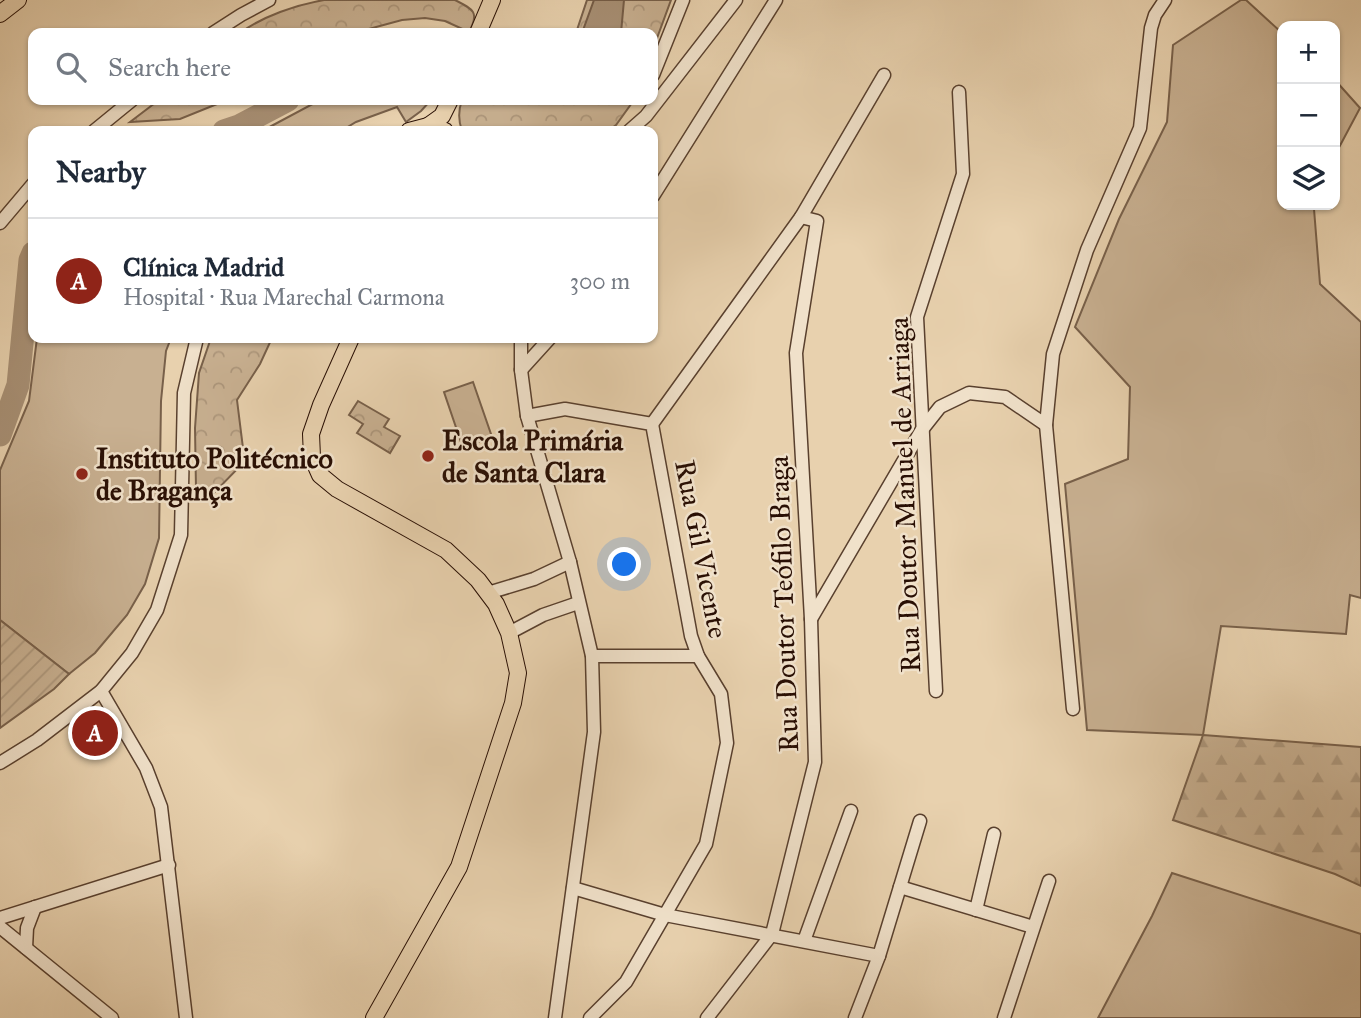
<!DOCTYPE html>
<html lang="en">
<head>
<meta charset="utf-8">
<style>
	:root { --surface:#fff; --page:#f2f2f3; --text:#1f2937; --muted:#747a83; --line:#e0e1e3; --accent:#8f2418 }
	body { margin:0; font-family:"IM FELL Great Primer",serif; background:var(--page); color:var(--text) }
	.controls { position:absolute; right:21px; top:21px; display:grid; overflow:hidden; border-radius:14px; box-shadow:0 2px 5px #0004 }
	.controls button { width:63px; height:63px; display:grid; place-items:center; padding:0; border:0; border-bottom:2px solid var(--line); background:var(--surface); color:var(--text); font:35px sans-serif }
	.you { position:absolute; left:625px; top:565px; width:24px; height:24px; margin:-18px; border:5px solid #fff; border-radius:50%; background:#1a73e8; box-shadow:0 0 0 10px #1a73e833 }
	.badge { display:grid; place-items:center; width:46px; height:46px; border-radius:50%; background:var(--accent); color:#fff; font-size:23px; font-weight:700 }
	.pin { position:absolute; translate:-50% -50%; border:4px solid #fff; box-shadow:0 2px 7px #0006 }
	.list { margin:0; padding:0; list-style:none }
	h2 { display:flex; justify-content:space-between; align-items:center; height:91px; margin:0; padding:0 28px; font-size:30px }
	h2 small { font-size:23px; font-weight:400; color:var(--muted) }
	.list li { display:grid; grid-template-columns:46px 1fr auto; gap:21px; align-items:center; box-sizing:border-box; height:126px; padding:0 28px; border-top:2px solid var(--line) }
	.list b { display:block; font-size:26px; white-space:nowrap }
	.list p { margin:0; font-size:23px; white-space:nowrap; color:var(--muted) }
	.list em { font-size:23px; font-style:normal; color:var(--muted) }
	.icon { flex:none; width:38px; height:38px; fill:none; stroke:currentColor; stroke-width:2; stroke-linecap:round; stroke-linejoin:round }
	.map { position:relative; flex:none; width:1361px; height:1018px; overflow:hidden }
	.search { position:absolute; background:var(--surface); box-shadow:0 2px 5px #0004; left:28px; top:28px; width:630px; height:77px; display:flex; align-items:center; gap:18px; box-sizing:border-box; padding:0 24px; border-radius:14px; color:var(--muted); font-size:26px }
	.panel { position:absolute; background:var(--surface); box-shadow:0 2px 5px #0004; left:28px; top:126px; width:630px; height:217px; border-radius:14px }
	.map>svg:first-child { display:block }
</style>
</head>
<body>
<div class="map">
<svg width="1361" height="1018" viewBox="0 0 1361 1018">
	<defs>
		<pattern id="forest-firs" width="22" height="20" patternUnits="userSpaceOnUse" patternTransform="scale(1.75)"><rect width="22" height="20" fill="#c8b091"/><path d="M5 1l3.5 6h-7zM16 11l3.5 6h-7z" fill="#ac967b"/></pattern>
		<pattern id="park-crowns" width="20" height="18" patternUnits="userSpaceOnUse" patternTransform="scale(1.75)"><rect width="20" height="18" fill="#c8b091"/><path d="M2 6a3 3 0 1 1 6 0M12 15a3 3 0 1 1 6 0" fill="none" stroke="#ac967b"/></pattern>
		<pattern id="garden-furrows" width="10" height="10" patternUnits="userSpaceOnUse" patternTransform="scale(1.75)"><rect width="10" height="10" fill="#c8b091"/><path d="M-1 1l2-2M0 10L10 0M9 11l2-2" fill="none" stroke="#ac967b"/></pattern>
	</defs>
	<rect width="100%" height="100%" fill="#e8d1ae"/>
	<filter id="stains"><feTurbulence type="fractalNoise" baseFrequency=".00286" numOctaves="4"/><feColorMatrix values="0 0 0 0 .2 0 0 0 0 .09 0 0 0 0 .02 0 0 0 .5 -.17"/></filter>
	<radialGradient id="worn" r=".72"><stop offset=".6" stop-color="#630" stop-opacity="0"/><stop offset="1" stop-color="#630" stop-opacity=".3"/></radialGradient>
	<g fill="#c8b091" stroke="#78604a" stroke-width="2">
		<polygon points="1241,0 1246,0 1282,33 1282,205 1315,205 1314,209 1320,284 1361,322 1361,598 1350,595 1346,634 1221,626 1203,735 1087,730 1065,484 1128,459 1130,387 1075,327 1119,219 1167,122 1173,45"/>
		<polygon points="1335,80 1360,108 1335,155"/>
		<polygon points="320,100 431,100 421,111 406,122 397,107 356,122 341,131 262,131"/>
		<polygon points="37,338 171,338 166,351 161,401 159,538 145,584 127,615 95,653 69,674 0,620 0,470 29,401"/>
		<polygon points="473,382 492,437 463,448 444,392"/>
		<polygon points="1172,873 1361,934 1361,1018 1098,1018 1152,916"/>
	</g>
	<polygon fill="url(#forest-firs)" stroke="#78604a" stroke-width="2" points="1203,735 1361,747 1361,886 1335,874 1173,820"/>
	<g fill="url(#park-crowns)" stroke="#78604a" stroke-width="2">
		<path d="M324 0H455C473 9 480 12 469 32L445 21 425 18 402 20 354 33H240C263 16 296 5 324 0Z"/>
		<polygon points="587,0 671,0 653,49 653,33 576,33"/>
		<polygon points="159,100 227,100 180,119 130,122"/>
		<path d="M462 100H634L616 125 608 131H462C458 120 458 111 462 100Z"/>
		<polygon points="211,338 272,338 260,364 237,400 243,448 247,459 209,498 196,489 195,428 199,373"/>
		<polygon points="358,401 389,419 384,427 400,436 390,453 357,433 363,424 349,415"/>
	</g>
	<polygon fill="url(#garden-furrows)" stroke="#78604a" stroke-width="2" points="0,620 69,674 54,689 0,728"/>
	<polygon fill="#a78f74" stroke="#755c47" stroke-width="2" points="594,0 624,0 621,33 582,33"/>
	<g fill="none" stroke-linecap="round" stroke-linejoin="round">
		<g stroke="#a78f74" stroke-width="23">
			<polyline points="224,131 239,126 288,100"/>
			<polyline points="0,435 18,385 30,260 33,253"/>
		</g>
		<g stroke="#59402e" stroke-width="15">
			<g id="minor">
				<polyline points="213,33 241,15 269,0"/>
				<polyline points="653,75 683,0"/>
				<polyline points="94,131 132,100"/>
				<polyline points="629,131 646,116 736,0"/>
				<polyline points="653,196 776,0"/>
				<polyline points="0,223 33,184"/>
				<polyline points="521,338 521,370 527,416 570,562 592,656 594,732 555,1018"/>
				<polyline points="521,370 550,338"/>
				<polyline points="527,416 565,409 652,424 691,636 698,656 721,694 727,743 706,844 626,982 590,1018"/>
				<polyline points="652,424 801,217 884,75"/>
				<polyline points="488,593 534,579 570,562"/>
				<polyline points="811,619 921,431 940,407 969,393 1005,397 1046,425"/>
				<polyline points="509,633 543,615 578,603"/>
				<polyline points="592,656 698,656"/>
				<polyline points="101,691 146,768 161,807 186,1018"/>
				<polyline points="936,691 917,317 963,174 959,92"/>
				<polyline points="1073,709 1046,425 1053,354 1087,250 1140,128 1151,28 1155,15 1165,0"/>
				<polyline points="0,763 37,740 101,691 132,653 157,610 181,535 184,393 197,338"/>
				<polyline points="900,887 1033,927"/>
				<polyline points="573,888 665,915 879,956 920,821"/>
				<polyline points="976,910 994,834"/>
				<polyline points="0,918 169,865"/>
				<polyline points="0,927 112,1018"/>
				<polyline points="804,941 851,811"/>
				<polyline points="26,948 27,928 35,907"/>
				<polyline points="707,1018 772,934 815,762 811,619 796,353 817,221 801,217"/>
				<polyline points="855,1018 879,956"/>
				<polyline points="1004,1018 1049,881"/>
			</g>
		</g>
		<g stroke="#290f04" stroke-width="18">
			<g id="major">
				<polyline points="0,14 18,0"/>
				<polyline points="478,33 492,0"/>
				<polyline points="428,126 442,116 450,100"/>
				<polyline points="409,131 428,126 445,131"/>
				<polyline points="351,338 321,405 311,434 312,457 320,475 337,489 446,550 478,580 496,604 509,633 518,673 513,703 459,867 374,1018"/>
			</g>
		</g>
		<use href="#minor" stroke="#f0e1ca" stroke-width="12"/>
		<use href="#major" stroke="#e8d1ae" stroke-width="16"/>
	</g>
	<g fill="#8f2418" stroke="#f0e1ca" stroke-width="2.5">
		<circle cx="428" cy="456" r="7"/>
		<circle cx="82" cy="474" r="7"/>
	</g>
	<g text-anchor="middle" stroke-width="5" stroke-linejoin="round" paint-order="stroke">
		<g font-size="28" font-weight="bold" fill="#290f04" stroke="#f0e1ca" text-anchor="start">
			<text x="442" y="450">Escola Primária<tspan x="442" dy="32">de Santa Clara</tspan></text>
			<text x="96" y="468">Instituto Politécnico<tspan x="96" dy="32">de Bragança</tspan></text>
		</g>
		<g font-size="28" fill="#290f04" stroke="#f0e1ca">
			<text transform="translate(904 495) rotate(-92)" y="10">Rua Doutor Manuel de Arriaga</text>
			<text transform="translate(702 549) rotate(79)" y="10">Rua Gil Vicente</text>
			<text transform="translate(783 604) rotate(-92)" y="10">Rua Doutor Teófilo Braga</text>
		</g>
	</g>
	<rect width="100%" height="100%" filter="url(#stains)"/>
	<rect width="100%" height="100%" fill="url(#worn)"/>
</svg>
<div class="controls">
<button>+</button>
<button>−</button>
<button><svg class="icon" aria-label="layers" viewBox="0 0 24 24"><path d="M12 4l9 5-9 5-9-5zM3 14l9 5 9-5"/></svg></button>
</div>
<div class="you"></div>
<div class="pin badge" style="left:95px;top:733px">A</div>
<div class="search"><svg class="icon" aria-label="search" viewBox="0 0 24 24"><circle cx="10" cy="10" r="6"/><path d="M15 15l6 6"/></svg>Search here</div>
<section class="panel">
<h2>Nearby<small></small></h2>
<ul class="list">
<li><span class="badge">A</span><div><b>Clínica Madrid</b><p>Hospital · Rua Marechal Carmona</p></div><em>300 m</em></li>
</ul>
</section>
</div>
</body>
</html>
